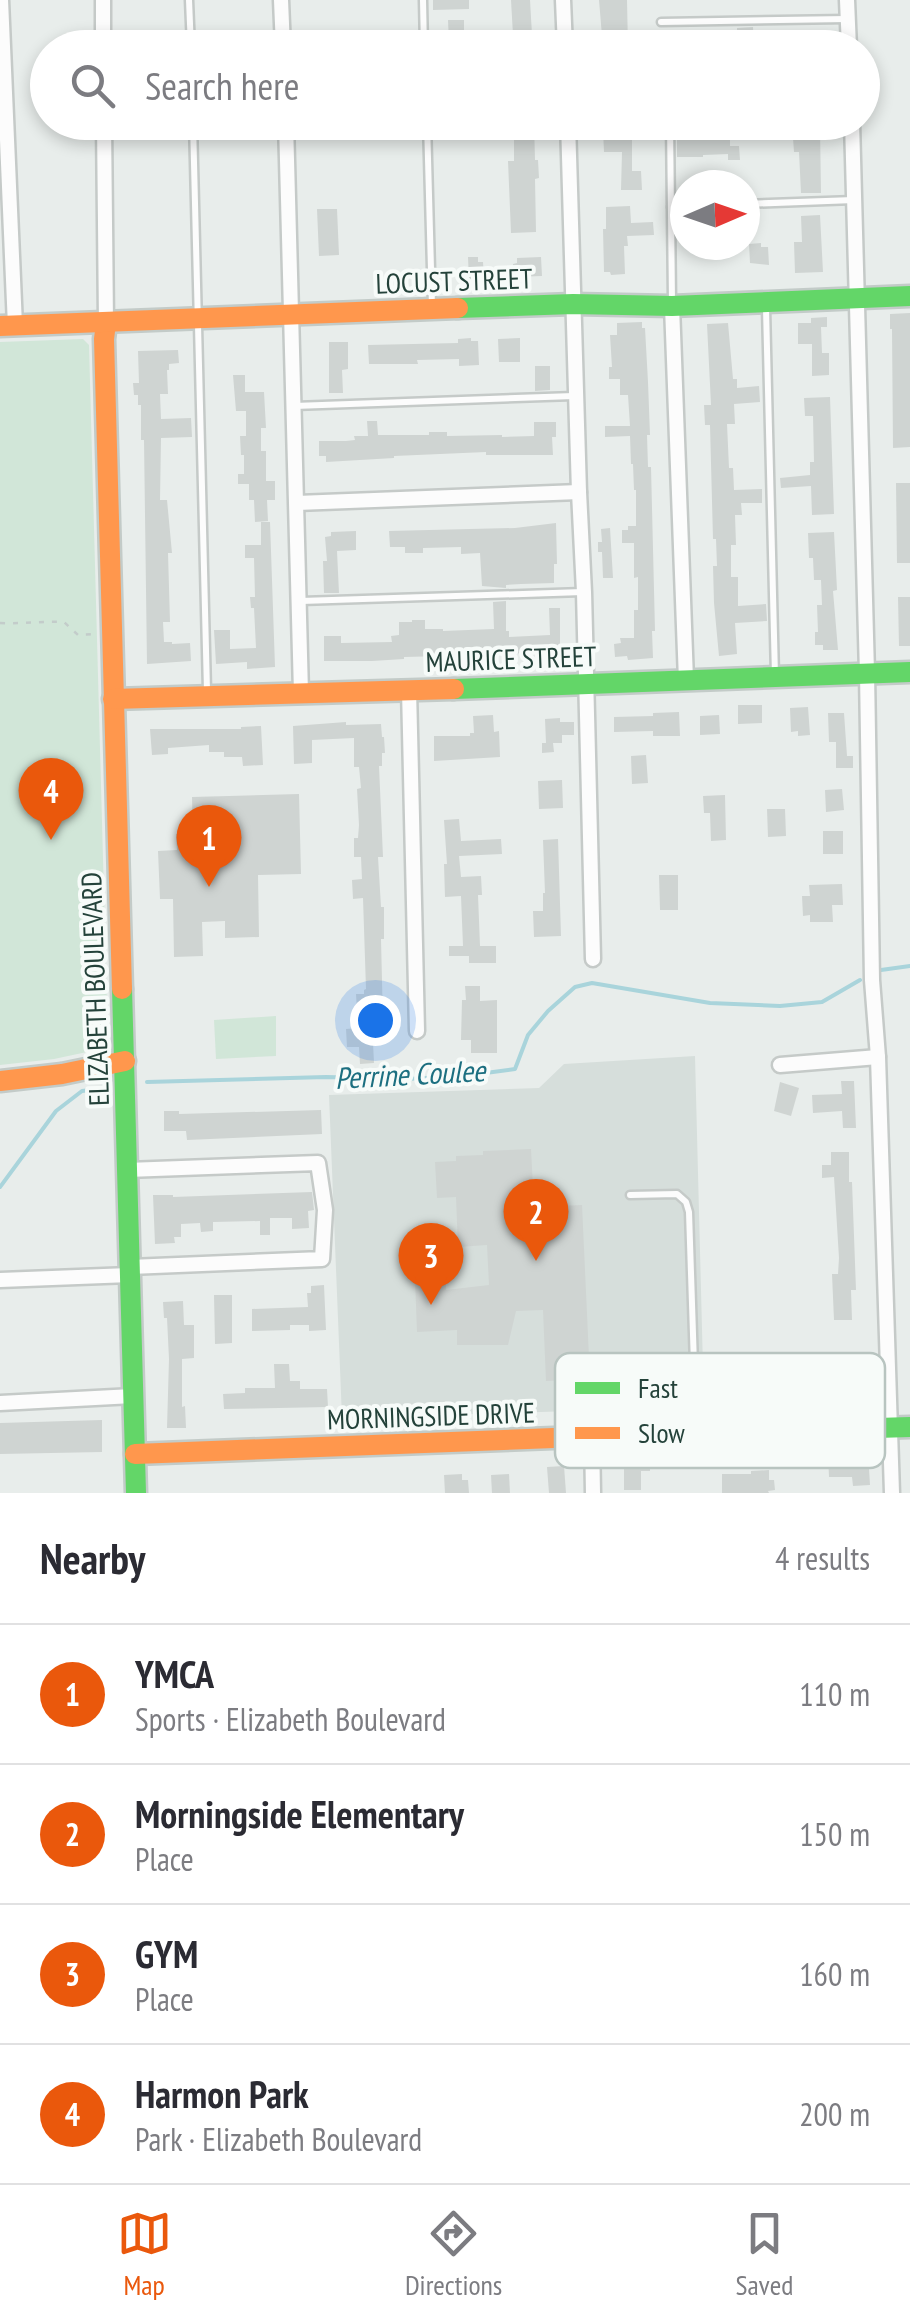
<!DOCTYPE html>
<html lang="en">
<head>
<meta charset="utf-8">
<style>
	:root { --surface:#fff; --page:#f2f2f3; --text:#2b2b33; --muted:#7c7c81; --line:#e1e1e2; --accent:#ea580c }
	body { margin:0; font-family:"PT Sans Narrow",sans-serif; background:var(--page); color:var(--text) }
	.compass { position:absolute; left:670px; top:170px; width:90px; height:90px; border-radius:50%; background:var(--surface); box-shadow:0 5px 15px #0003; rotate:88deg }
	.you { position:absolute; left:375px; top:1020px; width:35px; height:35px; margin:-25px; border:8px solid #fff; border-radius:50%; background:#1a73e8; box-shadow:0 0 0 15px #1a73e833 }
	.badge { display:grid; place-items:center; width:65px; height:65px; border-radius:50%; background:var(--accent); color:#fff; font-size:32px; font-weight:700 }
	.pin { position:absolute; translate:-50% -82px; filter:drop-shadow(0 2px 5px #0008) }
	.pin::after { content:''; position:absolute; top:52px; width:35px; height:30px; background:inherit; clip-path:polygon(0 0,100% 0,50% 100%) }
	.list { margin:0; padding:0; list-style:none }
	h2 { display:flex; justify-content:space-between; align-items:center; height:130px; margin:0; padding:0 40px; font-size:42px }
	h2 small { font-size:32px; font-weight:400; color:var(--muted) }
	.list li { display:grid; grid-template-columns:65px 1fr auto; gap:30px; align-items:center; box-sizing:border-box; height:140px; padding:0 40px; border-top:2px solid var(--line) }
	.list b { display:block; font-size:38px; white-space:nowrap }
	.list p { margin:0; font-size:32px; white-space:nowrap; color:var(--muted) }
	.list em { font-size:32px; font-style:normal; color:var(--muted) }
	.icon { flex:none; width:55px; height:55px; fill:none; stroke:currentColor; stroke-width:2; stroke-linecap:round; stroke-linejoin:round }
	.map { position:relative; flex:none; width:910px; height:1493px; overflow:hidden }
	.search { position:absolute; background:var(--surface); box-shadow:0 5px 15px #0003; left:30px; right:30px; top:30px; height:110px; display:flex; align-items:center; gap:25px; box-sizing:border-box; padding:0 35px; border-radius:55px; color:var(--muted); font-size:38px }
	.sheet { height:690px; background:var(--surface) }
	nav { display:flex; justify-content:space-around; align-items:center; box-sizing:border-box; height:140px; border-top:2px solid var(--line); background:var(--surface); font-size:28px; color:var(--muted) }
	nav a { display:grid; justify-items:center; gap:5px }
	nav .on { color:var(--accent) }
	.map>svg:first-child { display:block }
</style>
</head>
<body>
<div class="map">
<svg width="910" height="1493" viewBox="0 0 910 1493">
	<rect width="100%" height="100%" fill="#e8edeb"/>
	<polygon fill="#d6dedb" points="695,1056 704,1407 342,1418 329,1095 539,1088 564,1064"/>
	<g fill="#d1e6d8">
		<polygon points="83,339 89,345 108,1042 101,1049 54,1059 0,1065 0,342"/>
		<polygon points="276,1016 276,1056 216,1059 214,1020"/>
	</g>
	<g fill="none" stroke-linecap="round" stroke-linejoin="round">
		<g stroke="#a9d4db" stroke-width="4">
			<polyline points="881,970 910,966"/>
			<polyline points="147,1082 326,1077 405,1079 463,1076 515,1069 528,1035 548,1011 575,987 592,983 710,1003 780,1006 822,1002 860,980"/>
			<polyline points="0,1187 56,1111 82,1091 107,1088"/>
		</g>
	</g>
	<g fill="#cfd4d2">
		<polygon points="433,0 469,0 469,9 433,10"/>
		<polygon points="511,0 530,0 532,35 513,35"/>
		<polygon points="599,0 627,0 628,48 603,48"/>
		<polygon points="448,20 464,20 464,43 449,43"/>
		<polygon points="753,27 754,48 716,48 716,37 737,36 737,28"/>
		<polygon points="514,122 534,122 535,160 538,160 539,178 535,179 536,232 511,233 508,161 514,161"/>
		<polygon points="802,127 820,127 821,193 801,193 799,152 794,152 793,138 802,137"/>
		<polygon points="603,129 632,129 632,171 641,171 642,190 621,190 622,152 604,152"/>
		<polygon points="677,136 691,136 691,140 730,138 730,146 739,146 740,160 728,160 728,154 703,155 703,157 677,157"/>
		<polygon points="630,206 631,223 653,222 654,235 627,236 628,246 624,246 625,274 611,275 610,272 604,272 603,229 606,229 606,207"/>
		<polygon points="317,209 337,209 339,255 319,256"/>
		<polygon points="820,215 823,272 795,273 794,242 802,242 801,216"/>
		<polygon points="761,243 761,247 768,247 769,265 750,263 749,244"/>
		<polygon points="468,257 478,257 478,262 483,262 484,279 469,280"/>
		<polygon points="541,257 542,276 513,277 513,264 517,263 517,258"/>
		<polygon points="910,313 910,447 893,448 892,329 890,329 890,314"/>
		<polygon points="827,317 827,327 821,327 822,353 829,353 829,375 812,376 812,344 798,344 798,323 811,323 811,318"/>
		<polygon points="642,322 642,328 645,328 648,382 650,435 647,435 648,467 651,467 655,631 652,631 653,658 628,660 627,656 615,657 614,644 621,643 620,638 634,638 634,610 638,610 638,577 634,578 634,543 622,543 622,530 628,530 628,526 636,526 636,490 634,490 633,464 631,464 630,436 605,437 605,426 630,426 628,395 620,395 620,379 609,379 609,367 612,367 610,335 617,335 617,323"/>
		<polygon points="728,323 733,379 737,379 737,388 759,386 760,402 734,404 735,424 727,424 729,468 733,468 734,490 762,489 762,503 741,503 742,515 735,515 736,545 731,545 731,577 738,577 738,606 766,604 767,621 735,623 737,654 719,656 714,603 713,566 717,566 716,539 713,539 710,425 705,425 704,405 711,405 707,324"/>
		<polygon points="471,338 471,341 478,341 479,365 459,366 459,359 417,360 418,364 369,364 368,345 458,343 458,339"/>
		<polygon points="520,338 520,362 499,362 498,339"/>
		<polygon points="329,342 348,342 348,369 342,370 343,393 329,393"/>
		<polygon points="178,350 179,363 169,364 169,370 167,370 168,394 160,394 161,419 191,418 192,437 161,438 160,500 167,500 172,553 168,553 170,622 163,622 164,642 172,642 172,644 190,643 191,661 147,664 144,440 141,440 141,405 138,405 138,395 134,395 133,383 139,383 138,351"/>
		<polygon points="535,366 550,366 550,390 535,391"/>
		<polygon points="233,375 245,375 245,392 264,392 266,428 261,428 261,451 266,451 266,481 275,481 275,500 267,500 268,521 255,522 254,500 249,500 249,484 238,484 238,474 244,474 244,455 241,455 240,436 246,436 246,411 236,411"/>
		<polygon points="830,397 834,514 812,515 811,486 781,488 780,478 810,475 810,462 814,462 813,416 805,416 804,398"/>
		<polygon points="367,421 377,421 378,435 429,435 429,432 447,432 447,436 502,435 502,437 534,436 534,422 556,422 556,437 552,437 553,455 486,455 486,452 394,456 394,458 326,462 326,456 319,456 319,441 346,441 355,440 354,436 368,436"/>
		<polygon points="896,483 910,483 910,563 897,563"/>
		<polygon points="261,522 270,522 275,667 247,669 247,662 216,664 214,630 230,630 230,649 256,648 254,608 251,608 250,597 255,597 254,558 245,558 245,545 261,545"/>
		<polygon points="556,523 557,564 554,564 554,583 521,584 506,585 506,588 482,586 480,553 461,554 461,547 423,548 423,553 405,553 405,547 390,547 389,531 515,528"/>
		<polygon points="610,528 613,578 603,578 602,552 598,552 598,542 602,542 601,529"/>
		<polygon points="356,531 356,550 337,551 339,593 324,593 323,561 327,561 325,537 331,536 331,532"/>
		<polygon points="834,532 837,590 833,591 838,650 823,650 823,645 815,645 815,632 818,632 817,605 822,605 821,580 814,580 813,558 809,558 808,533"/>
		<polygon points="898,597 910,597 910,646 899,646"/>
		<polygon points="506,601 506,631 509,631 509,637 550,635 549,608 560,608 560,652 498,654 498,648 469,648 469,654 443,656 404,657 404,659 372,661 324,661 324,636 341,636 341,643 392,642 391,636 399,635 399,622 412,622 412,620 425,620 425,629 443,629 443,631 494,629 493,602"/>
		<polygon points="738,705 762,705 762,723 738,724"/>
		<polygon points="808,707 810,735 798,736 798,731 791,732 790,708"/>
		<polygon points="679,712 680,736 653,736 653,731 614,732 614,717 653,716 653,713"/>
		<polygon points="828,713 844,713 847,756 853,756 853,768 836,768 836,742 829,742"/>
		<polygon points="493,715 494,732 499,731 500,757 434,761 434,736 470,736 470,733 474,733 473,716"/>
		<polygon points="719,715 720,734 700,735 700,716"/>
		<polygon points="560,718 560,722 574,722 574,735 562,735 562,743 553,743 554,752 542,753 542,743 546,743 545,719"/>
		<polygon points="346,722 346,725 381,724 382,737 384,737 385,753 382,753 382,766 379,766 383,857 378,857 381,907 384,907 384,939 381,939 383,1022 372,1022 374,1063 360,1064 359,1047 347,1047 346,1029 358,1028 356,994 364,994 364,990 366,989 363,898 353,899 352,880 362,879 361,857 354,857 354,838 358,838 359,825 357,789 361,788 359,767 354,767 354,738 312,740 312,763 294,764 293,726"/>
		<polygon points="261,726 263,765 243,766 242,757 224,757 224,752 209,752 209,745 168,748 168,754 152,755 150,729 241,729 241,727"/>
		<polygon points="646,755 648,783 632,784 631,756"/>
		<polygon points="562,780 563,808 539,809 538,781"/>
		<polygon points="842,789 844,810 826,812 825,790"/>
		<polygon points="299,794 301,874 258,875 259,937 225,938 225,921 202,922 203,956 174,957 173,899 160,899 158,851 177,850 176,834 193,834 192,797"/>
		<polygon points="725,795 726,840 711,841 710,813 704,813 703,796"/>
		<polygon points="767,809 785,809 786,836 768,837"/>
		<polygon points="459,819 461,841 501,839 502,854 459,856 461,877 481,876 482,895 478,895 480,946 496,946 496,963 469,963 469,956 449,956 449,946 463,946 461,896 445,897 444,864 447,864 444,820"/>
		<rect x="823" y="831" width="20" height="23"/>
		<polygon points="558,839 561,936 534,937 533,911 543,911 543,893 545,893 543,840"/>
		<polygon points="659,875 678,875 678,910 660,910"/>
		<polygon points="842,884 843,905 832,905 833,922 810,922 810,915 803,916 802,896 810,896 809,885"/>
		<polygon points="465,986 480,986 480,1001 497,1000 497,1053 471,1053 471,1040 461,1040 462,1000 466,1000"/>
		<polygon points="841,1081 854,1081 856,1128 843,1128 842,1111 813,1113 812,1095 842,1094"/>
		<polygon points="780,1082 799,1088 791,1116 774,1111"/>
		<polygon points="321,1110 322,1134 187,1140 186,1131 164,1131 164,1111 179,1111 179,1114"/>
		<polygon points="531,1149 534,1207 582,1205 590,1379 546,1381 543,1310 516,1311 508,1345 457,1345 457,1330 417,1332 415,1279 446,1278 446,1290 489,1285 487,1245 458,1247 456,1197 437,1198 435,1162 456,1161 456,1156 483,1155 483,1151"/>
		<polygon points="831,1152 849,1152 849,1182 852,1182 856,1290 851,1290 852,1320 834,1320 832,1274 838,1274 839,1258 834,1177 822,1178 822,1165 831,1165"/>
		<polygon points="312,1192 314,1210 308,1211 309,1228 292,1229 292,1218 270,1218 270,1235 260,1235 260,1221 213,1222 213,1231 201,1232 200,1223 181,1224 181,1237 174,1237 175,1243 155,1244 153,1195 173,1195 173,1197"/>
		<polygon points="324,1285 326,1330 309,1331 309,1325 290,1325 290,1330 252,1331 252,1309 308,1307 307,1293 311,1293 311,1286"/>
		<polygon points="214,1295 232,1295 232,1343 215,1344"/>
		<polygon points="183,1301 184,1325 194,1325 194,1358 182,1359 182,1407 185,1406 186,1428 167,1428 169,1359 167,1318 164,1318 163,1302"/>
		<polygon points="274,1364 289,1364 290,1381 300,1381 300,1389 327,1389 328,1407 224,1409 223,1394 245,1393 245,1388 275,1388"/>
		<polygon points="102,1420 102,1452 0,1454 0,1423"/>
		<polygon points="868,1453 870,1485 853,1486 852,1477 829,1477 828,1454"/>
		<polygon points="624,1460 650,1460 650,1471 641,1471 641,1490 624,1490"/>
		<polygon points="564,1466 566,1493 549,1493 547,1467"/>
		<polygon points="769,1470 769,1480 774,1480 775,1490 768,1491 769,1493 722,1493 722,1474 751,1474 751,1471"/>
		<polygon points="462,1474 462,1480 468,1480 469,1493 445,1493 444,1475"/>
		<polygon points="509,1474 510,1493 492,1493 491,1475"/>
	</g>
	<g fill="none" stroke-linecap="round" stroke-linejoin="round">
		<g stroke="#c5cac8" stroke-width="11">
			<g id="lane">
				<polyline points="189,0 191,48"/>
				<polyline points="423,0 424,48"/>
				<polyline points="661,22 847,19"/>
				<polyline points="193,122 207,691"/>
				<polyline points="427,122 432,306"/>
				<polyline points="670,122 672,301"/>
				<polyline points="745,204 854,200"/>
				<polyline points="671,207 685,206"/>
				<polyline points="766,308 775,676"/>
				<polyline points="294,406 574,396"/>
				<polyline points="301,601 583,592"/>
				<polyline points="630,1195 677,1194 686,1202 689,1212 696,1426"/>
			</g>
		</g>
		<g stroke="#c5cac8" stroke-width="19">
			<g id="street">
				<polyline points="1,0 15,326"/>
				<polyline points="103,0 103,48"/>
				<polyline points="281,0 283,48"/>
				<polyline points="563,0 565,48"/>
				<polyline points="847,0 849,48"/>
				<polyline points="104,122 106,323"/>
				<polyline points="286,122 301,693"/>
				<polyline points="568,122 579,492 584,592 593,959"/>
				<polyline points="852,122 867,673 872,980 878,1057 892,1493"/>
				<polyline points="672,306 686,680"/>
				<polyline points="297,503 579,492"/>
				<polyline points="409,689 417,1031"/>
				<polyline points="780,1065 878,1057"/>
				<polyline points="127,1170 318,1163 325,1210 322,1259 130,1267"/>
				<polyline points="0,1280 130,1275"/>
				<polyline points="0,1403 133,1396"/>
				<polyline points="592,1436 593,1493"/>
			</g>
		</g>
		<g stroke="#c3cbc8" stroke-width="25">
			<g id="fast">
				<polyline points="458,308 573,304 672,306 910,296"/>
				<polyline points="454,689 910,672"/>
				<polyline points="122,989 136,1493"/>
				<polyline points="606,1436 910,1427"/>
			</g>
		</g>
		<g stroke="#c3cbc8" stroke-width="25">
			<g id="slow">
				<polyline points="106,323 104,339 122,989"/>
				<polyline points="0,326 458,308"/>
				<polyline points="113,699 454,689"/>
				<polyline points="0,1081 62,1074 125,1061"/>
				<polyline points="135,1454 606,1436"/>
			</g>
		</g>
		<path stroke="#c3ccca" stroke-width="2.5" stroke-dasharray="5 8" stroke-linecap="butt" d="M0 623C22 624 42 621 64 622L78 635 98 634"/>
		<use href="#lane" stroke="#fcfcfc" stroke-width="6"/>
		<use href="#street" stroke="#fcfcfc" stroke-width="14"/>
		<use href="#fast" stroke="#63d668" stroke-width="20"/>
		<use href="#slow" stroke="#ff974d" stroke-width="20"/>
	</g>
	<g text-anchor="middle" stroke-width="8" stroke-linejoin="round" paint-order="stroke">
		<g font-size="28" fill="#24423a" stroke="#f7fbf9">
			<text transform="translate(454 281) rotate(-2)" y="10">LOCUST STREET</text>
			<text transform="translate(511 659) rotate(-2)" y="10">MAURICE STREET</text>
			<text transform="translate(95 989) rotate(-92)" y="10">ELIZABETH BOULEVARD</text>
			<text transform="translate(431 1416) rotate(-2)" y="10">MORNINGSIDE DRIVE</text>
		</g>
		<g font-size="30" font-style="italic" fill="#1c6f80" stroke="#f7fbf9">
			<text transform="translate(410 1075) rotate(-3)" y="10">Perrine Coulee</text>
		</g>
	</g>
	<rect x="555" y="1353" width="330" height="115" rx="15" fill="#f7fbf9" stroke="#b8c4c0" stroke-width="2.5"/>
	<rect x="575" y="1382" width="45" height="12" fill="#63d668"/>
	<rect x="575" y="1427" width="45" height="12" fill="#ff974d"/>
	<g font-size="28" fill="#24423a">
		<text x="638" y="1398">Fast</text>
		<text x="638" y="1443">Slow</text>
	</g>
</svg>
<svg class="compass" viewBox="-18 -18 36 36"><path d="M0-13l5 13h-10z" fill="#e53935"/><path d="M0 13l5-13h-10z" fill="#7c7c81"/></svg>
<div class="you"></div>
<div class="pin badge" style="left:209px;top:887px">1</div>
<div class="pin badge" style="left:536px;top:1261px">2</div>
<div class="pin badge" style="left:431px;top:1305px">3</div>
<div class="pin badge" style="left:51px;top:840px">4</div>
<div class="search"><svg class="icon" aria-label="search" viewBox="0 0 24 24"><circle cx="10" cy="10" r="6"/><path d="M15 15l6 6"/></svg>Search here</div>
</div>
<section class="sheet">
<h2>Nearby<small>4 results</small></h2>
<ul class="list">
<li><span class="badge">1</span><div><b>YMCA</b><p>Sports · Elizabeth Boulevard</p></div><em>110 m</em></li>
<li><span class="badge">2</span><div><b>Morningside Elementary</b><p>Place</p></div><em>150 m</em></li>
<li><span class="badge">3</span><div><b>GYM</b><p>Place</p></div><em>160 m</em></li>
<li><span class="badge">4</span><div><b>Harmon Park</b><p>Park · Elizabeth Boulevard</p></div><em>200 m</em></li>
</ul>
</section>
<nav>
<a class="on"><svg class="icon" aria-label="map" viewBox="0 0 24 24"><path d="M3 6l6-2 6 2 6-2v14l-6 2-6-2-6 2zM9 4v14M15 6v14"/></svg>Map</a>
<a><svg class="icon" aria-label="directions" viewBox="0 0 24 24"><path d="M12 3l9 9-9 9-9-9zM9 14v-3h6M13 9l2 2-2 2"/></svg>Directions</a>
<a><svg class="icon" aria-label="saved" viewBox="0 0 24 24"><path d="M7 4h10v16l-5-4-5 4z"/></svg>Saved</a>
</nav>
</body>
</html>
